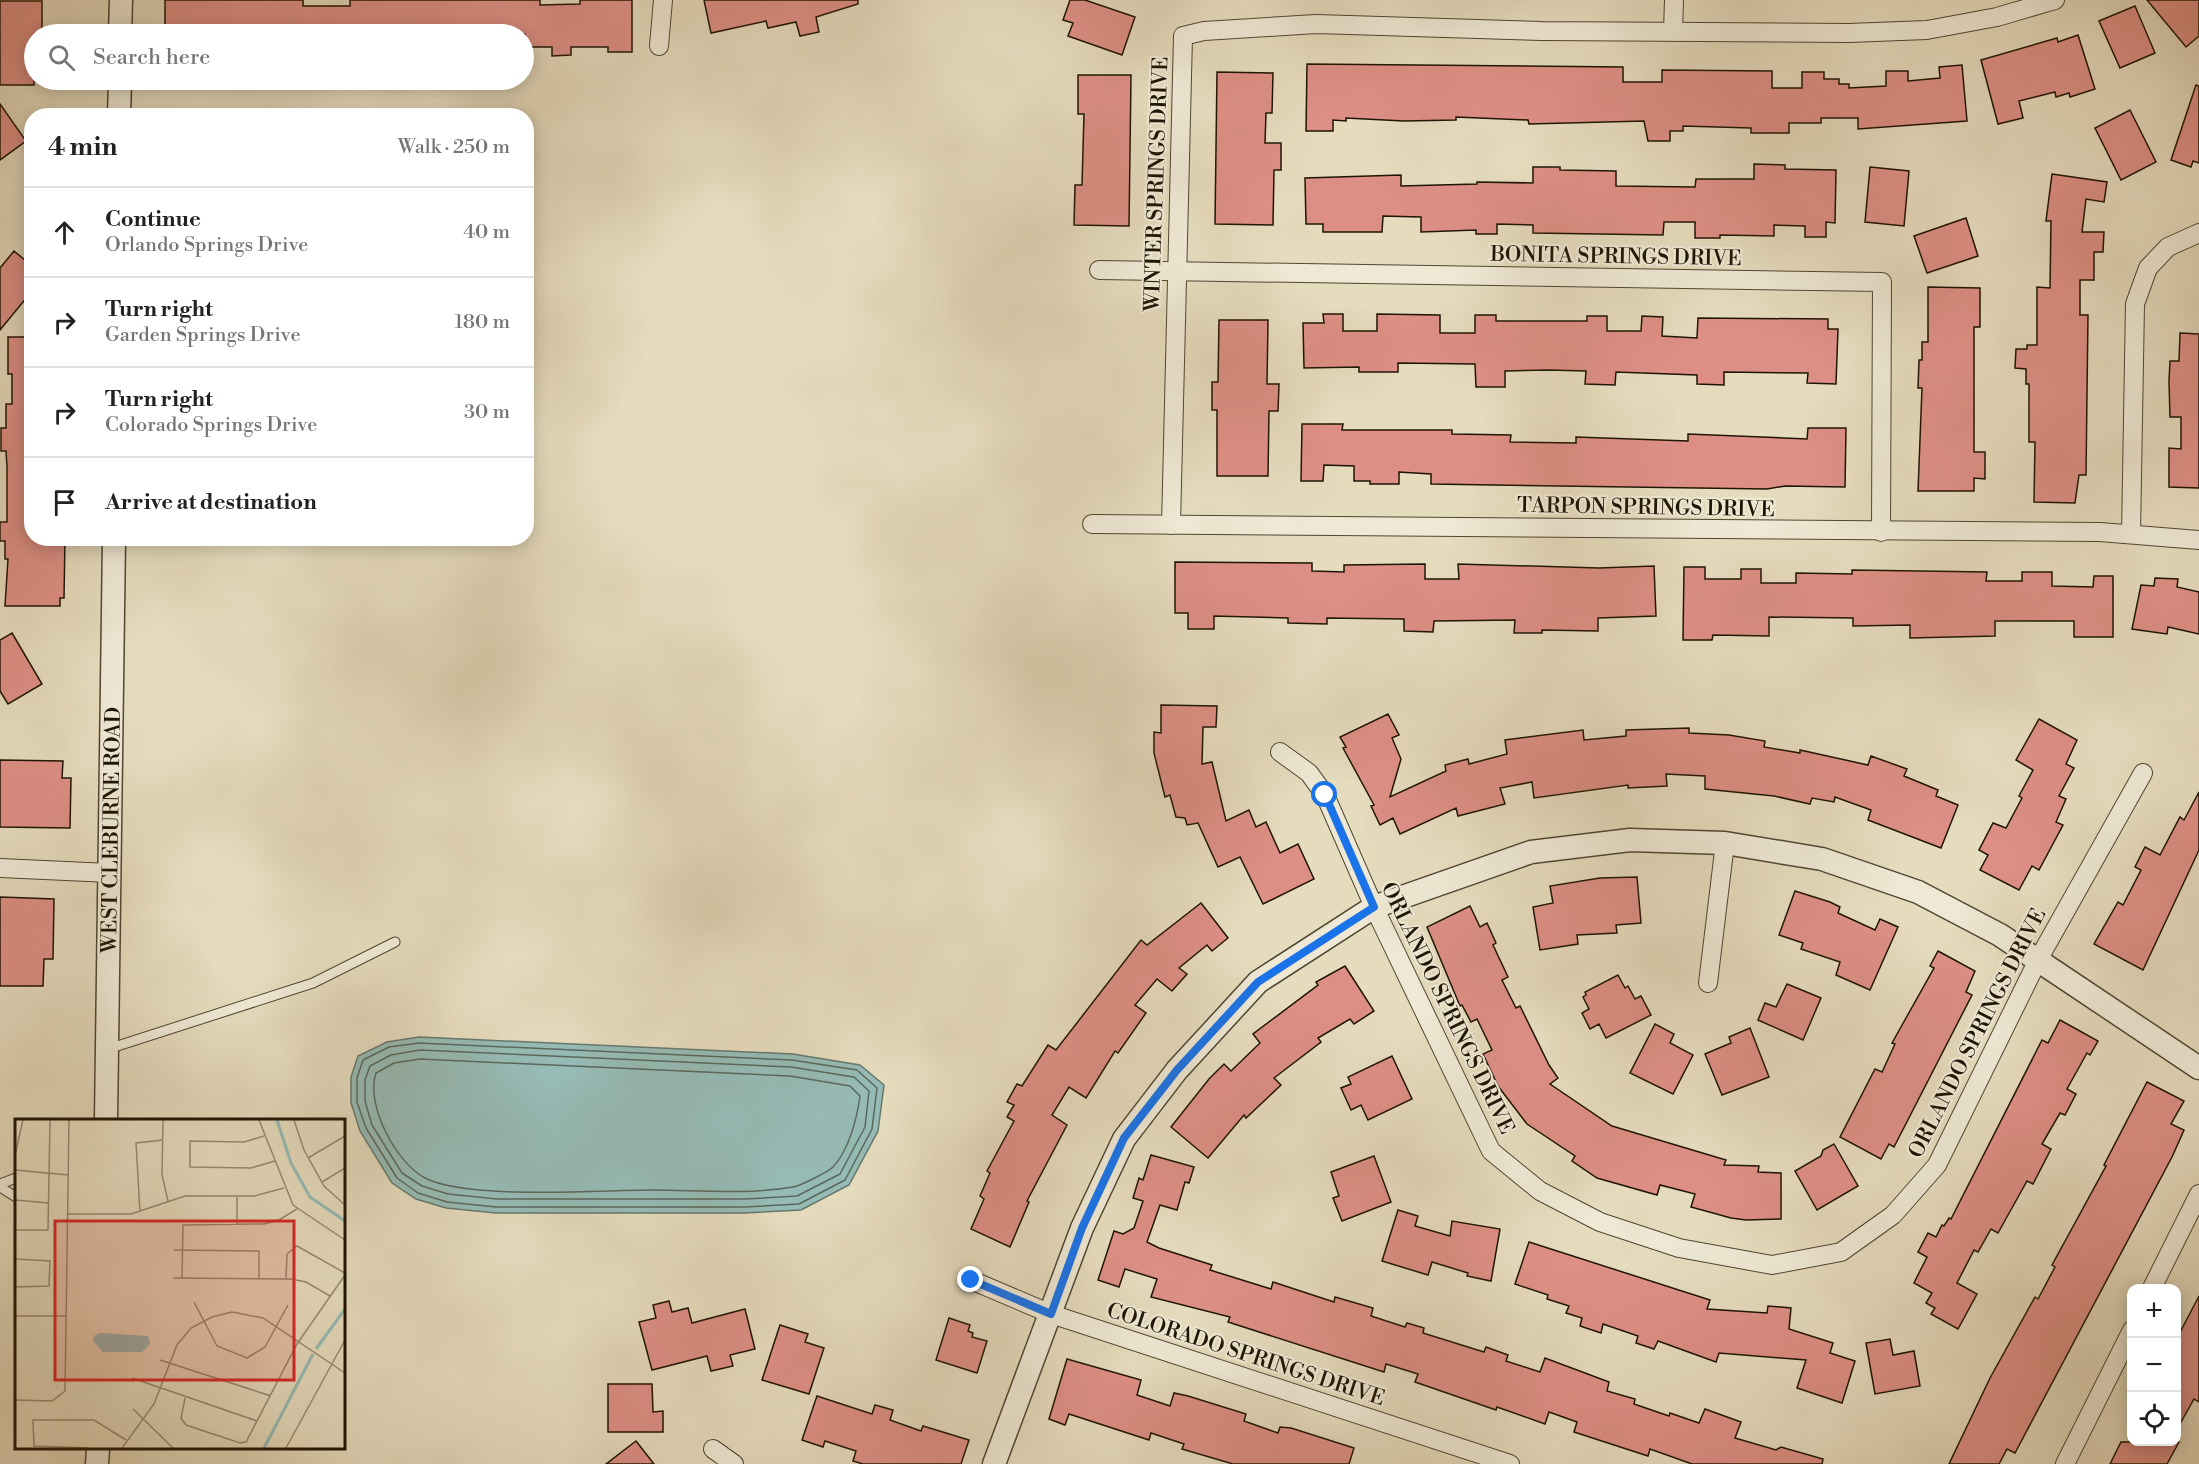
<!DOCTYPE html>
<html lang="en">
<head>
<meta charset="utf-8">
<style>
	:root { --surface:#fff; --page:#f2f2f2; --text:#202124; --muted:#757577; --line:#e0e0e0 }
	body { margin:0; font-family:"Libre Bodoni",serif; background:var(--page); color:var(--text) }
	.controls { position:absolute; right:18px; bottom:18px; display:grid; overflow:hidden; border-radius:12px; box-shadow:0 3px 15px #0003 }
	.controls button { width:54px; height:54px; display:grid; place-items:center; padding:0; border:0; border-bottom:2px solid var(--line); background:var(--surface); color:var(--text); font:30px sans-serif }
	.stop { position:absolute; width:18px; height:18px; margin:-14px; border:4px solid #1a73e8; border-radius:50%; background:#fff }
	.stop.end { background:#1a73e8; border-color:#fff; box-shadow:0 2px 6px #0008 }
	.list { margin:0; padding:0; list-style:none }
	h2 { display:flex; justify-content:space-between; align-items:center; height:78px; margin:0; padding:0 24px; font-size:26px }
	h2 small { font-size:20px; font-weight:400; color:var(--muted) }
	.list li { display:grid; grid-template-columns:39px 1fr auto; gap:18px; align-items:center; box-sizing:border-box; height:90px; padding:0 24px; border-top:2px solid var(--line) }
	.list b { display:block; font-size:22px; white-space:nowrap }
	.list p { margin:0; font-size:20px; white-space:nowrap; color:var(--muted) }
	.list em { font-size:20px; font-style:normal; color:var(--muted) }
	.icon { flex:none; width:33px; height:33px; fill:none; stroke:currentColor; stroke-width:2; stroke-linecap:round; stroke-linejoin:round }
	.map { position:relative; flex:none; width:2199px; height:1464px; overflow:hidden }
	.search { position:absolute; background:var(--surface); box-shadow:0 3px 15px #0003; left:24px; top:24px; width:510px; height:66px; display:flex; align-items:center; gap:15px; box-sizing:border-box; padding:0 21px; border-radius:33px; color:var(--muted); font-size:22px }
	.panel { position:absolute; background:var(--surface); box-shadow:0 3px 15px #0003; left:24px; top:108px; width:510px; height:438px; border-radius:24px }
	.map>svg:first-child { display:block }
</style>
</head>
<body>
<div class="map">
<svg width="2199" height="1464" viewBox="0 0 2199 1464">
	<rect width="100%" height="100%" fill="#e5dbbd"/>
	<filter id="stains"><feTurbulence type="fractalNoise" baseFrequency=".00333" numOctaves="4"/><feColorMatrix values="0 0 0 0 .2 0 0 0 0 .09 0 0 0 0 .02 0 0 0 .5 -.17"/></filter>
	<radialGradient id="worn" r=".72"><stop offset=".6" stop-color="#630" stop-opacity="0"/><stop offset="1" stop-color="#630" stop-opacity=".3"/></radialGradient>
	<polygon fill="#96bbb5" stroke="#66786e" stroke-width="1.5" points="419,1037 793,1054 860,1065 884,1085 878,1131 849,1185 801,1210 745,1213 496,1213 446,1208 416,1199 392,1183 360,1131 351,1103 351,1077 358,1056 387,1042"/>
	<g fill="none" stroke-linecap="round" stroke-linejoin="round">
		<g stroke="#5a685c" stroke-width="1.5">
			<polygon points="419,1043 792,1060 857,1070 877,1088 872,1129 845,1180 799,1204 745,1207 496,1207 447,1202 418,1193 397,1178 366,1128 357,1102 357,1078 363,1060 389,1047"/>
			<polygon points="420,1050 791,1067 854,1077 869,1091 865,1127 840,1174 797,1196 745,1199 497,1199 448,1194 422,1186 402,1173 372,1125 365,1101 365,1080 370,1066 391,1055"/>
			<path d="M420 1059 790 1076 850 1086 860 1096C857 1118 849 1150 833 1167 828 1172 800 1186 793 1187 747 1195 697 1190 651 1190 599 1190 468 1200 425 1178 396 1163 365 1104 376 1073L394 1063Z"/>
		</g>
	</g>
	<g fill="#dd8f85" stroke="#1f1404" stroke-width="1.5">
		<polygon points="165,0 303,0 303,6 350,6 350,0 540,0 540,5 580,4 580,0 632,0 632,52 608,52 608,47 571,47 571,55 552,56 552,47 526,47 525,34 165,34"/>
		<polygon points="704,0 858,0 858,4 816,17 819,32 800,36 796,22 768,28 766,21 711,33"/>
		<polygon points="1070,0 1085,0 1135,17 1122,55 1068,36 1073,23 1063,20"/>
		<polygon points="2147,0 2199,0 2199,36 2186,47"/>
		<polygon points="0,1 42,1 42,34 34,34 34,85 0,85"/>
		<polygon points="2135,6 2155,53 2120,68 2099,21"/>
		<polygon points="2078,35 2095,89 2070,97 2069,93 2056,97 2055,92 2019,101 2023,118 1998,124 1981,60 2057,38 2058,42"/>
		<polygon points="1307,64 1623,67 1623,82 1662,82 1662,70 1772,71 1772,88 1802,88 1802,72 1824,72 1824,79 1839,79 1839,84 1849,84 1849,88 1886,86 1886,71 1908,71 1908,81 1940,78 1939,67 1962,65 1967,121 1858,129 1858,118 1821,118 1821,123 1789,123 1789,133 1751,133 1751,128 1683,126 1683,131 1670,131 1670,141 1648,141 1644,121 1529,124 1528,120 1456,117 1456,120 1404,121 1346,118 1346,121 1333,120 1333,131 1306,131"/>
		<polygon points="1217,72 1273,73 1272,113 1266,113 1265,143 1281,143 1281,170 1274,170 1273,225 1215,224"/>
		<polygon points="1078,75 1131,75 1129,226 1074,225 1075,185 1082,185 1084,114 1078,114"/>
		<polygon points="2196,85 2199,86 2199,163 2193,161 2191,167 2171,160"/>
		<polygon points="0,104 26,141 0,160"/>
		<polygon points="2130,110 2156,162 2121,180 2095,128"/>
		<polygon points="1754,164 1785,165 1785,169 1836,170 1835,223 1826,222 1826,237 1805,237 1805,226 1774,225 1774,236 1720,235 1720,238 1695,238 1695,222 1664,222 1663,235 1533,233 1533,225 1497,224 1497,234 1476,234 1476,230 1421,232 1421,217 1383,216 1382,232 1323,232 1323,224 1306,224 1305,178 1401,175 1401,186 1477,184 1477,182 1533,183 1533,167 1560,167 1560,170 1616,171 1616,186 1695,187 1696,179 1754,179"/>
		<polygon points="1870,167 1909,171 1904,226 1865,222"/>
		<polygon points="2052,174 2107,182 2104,202 2086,199 2082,232 2104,232 2103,252 2094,252 2094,280 2080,280 2080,315 2088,315 2086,475 2079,475 2075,503 2034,502 2035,442 2029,442 2029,384 2026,384 2026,369 2015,368 2016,349 2027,349 2027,345 2037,345 2037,287 2050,288 2051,221 2046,221"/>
		<polygon points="1966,218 1978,256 1927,273 1914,236"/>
		<polygon points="14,251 32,266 32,291 0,330 0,268"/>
		<polygon points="1928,287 1980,288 1980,327 1974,327 1974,452 1985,452 1985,479 1974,478 1974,491 1918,491 1922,388 1918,388 1919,360 1922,360 1922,342 1928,342"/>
		<polygon points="1323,314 1343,314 1343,331 1377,331 1377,314 1440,315 1440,333 1475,333 1475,315 1496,315 1496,321 1587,321 1587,316 1607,316 1607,331 1641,331 1642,316 1663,317 1662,336 1697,338 1698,318 1828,319 1828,329 1838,329 1836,384 1807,383 1808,373 1724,372 1724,385 1697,384 1697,375 1616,372 1615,385 1585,384 1586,371 1548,370 1505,371 1505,387 1476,387 1475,364 1398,363 1398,372 1359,372 1359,367 1304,368 1303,323 1324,323"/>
		<polygon points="1219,320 1268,320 1267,384 1279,384 1278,411 1269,411 1268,476 1217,476 1217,410 1212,410 1212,382 1218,382"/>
		<polygon points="2180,333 2199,334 2199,488 2169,487 2169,448 2181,449 2181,417 2170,417 2169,381 2170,361 2179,361"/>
		<polygon points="8,337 32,337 32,538 65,538 64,598 60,598 60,606 5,606 8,559 5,559 5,541 0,541 0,522 7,522 7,467 6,451 1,451 1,428 6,428 6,404 12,404 12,374 8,374"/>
		<polygon points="1302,424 1343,424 1342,430 1452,430 1452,434 1511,435 1510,442 1576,443 1576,437 1688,441 1688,434 1807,439 1808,428 1846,428 1845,487 1785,486 1767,489 1431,484 1431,474 1399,472 1399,484 1370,484 1370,481 1354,481 1354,466 1324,465 1323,481 1301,481"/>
		<polygon points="1175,562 1312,563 1312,571 1344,572 1344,565 1425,564 1425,579 1459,579 1458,564 1599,568 1654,566 1656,616 1598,618 1598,631 1542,630 1542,633 1514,633 1515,620 1434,621 1433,632 1404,631 1404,619 1327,618 1327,624 1288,623 1288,618 1214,616 1214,629 1188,629 1188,613 1175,613"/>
		<polygon points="1684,567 1705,567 1705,579 1741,579 1741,569 1761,569 1761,583 1796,583 1796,573 1852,574 1852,570 1987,572 1986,581 2022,581 2022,572 2052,572 2052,586 2093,587 2094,576 2113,576 2113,637 2074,637 2074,621 1995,621 1995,636 1910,638 1910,625 1853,626 1853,618 1769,617 1769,636 1713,635 1712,640 1683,640"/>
		<polygon points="2155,578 2178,579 2177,587 2199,592 2199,634 2168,627 2167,634 2132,629 2141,585 2154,586"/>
		<polygon points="12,633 42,684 8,704 0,691 0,640"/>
		<polygon points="1161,705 1217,706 1216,727 1203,727 1202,764 1212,762 1226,821 1249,810 1256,827 1266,822 1280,853 1298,844 1314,879 1263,904 1240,857 1218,867 1198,823 1187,825 1185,818 1176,817 1170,795 1165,797 1154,753 1154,732 1161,733"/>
		<polygon points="1388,714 1399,735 1392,738 1401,759 1390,797 1446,771 1445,765 1468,759 1469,764 1507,754 1505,740 1583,730 1584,740 1626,736 1626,730 1689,728 1689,733 1729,735 1765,741 1764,747 1800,753 1800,750 1868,765 1871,756 1907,769 1904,776 1938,790 1936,796 1958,805 1941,848 1868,820 1871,810 1835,797 1834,802 1812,798 1810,804 1774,796 1705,789 1705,776 1666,774 1667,786 1628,788 1628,785 1534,798 1532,782 1500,788 1505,804 1458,816 1456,808 1400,834 1393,818 1380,825 1371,806 1374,805 1343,748 1346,747 1340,737"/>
		<polygon points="2039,719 2077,740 2066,764 2074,768 2059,796 2066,799 2056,822 2063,825 2039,870 2032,866 2019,890 1980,870 1988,855 1979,850 1993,823 2006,828 2022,798 2019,796 2033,770 2016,760"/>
		<polygon points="0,760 63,761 62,778 71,778 70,828 0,827"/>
		<polygon points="2199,792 2199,850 2143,970 2094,944 2118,902 2123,905 2141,870 2135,867 2145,847 2160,855 2180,817 2184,820"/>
		<polygon points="1637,877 1641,923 1616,925 1617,933 1577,935 1578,944 1540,950 1533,907 1553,903 1550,886 1600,878"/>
		<polygon points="1795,891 1830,902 1840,907 1838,913 1875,930 1880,919 1898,927 1870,990 1836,975 1840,962 1801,949 1803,943 1779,935"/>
		<polygon points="0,897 54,899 53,959 44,959 43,986 0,986"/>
		<polygon points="1201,903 1228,938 1212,951 1207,945 1179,968 1187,974 1172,991 1157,979 1135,1005 1146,1013 1118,1053 1115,1051 1086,1098 1069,1087 1052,1115 1067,1125 1027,1201 1029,1202 1010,1247 971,1229 984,1199 980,1196 990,1173 987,1171 1014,1121 1007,1117 1014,1105 1007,1102 1017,1084 1022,1086 1048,1045 1056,1050 1141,940 1147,945"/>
		<polygon points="1470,906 1480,927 1487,923 1496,943 1493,945 1508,977 1502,980 1516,1008 1520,1006 1549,1065 1558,1078 1550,1084 1612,1126 1726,1160 1724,1165 1759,1166 1758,1172 1781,1173 1781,1219 1746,1220 1731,1218 1691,1207 1695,1194 1660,1185 1657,1195 1597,1178 1572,1161 1575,1156 1527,1124 1498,1086 1483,1054 1492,1050 1477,1019 1471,1022 1462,1005 1460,1006 1427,927"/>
		<polygon points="1938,951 1975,971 1966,992 1972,995 1894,1147 1889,1144 1881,1159 1840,1137 1875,1069 1882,1072 1895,1044 1892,1043 1934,968 1930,966"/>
		<polygon points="1345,966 1374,1011 1354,1024 1350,1019 1318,1038 1321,1042 1274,1078 1281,1085 1246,1118 1244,1115 1208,1158 1171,1127 1209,1079 1224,1064 1231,1071 1260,1043 1253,1034 1318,985 1316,982"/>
		<polygon points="1618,975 1625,988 1628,986 1635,999 1641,996 1651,1015 1606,1038 1599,1024 1590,1029 1582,1013 1589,1009 1583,997 1586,995 1585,992"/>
		<polygon points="1787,984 1821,998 1803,1040 1758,1020 1765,1003 1776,1007"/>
		<polygon points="2060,1020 2098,1041 2090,1055 2087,1053 2067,1089 2076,1094 2065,1115 2060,1113 2042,1144 2051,1149 2033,1184 2027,1181 1998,1233 1991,1229 1978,1252 1974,1250 1957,1283 1977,1294 1958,1329 1931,1314 1935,1308 1926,1303 1932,1293 1914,1283 1927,1257 1918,1252 1928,1233 1936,1237 1942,1225 1944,1226 1949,1218 1951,1219 2042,1040 2048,1043"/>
		<polygon points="1655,1024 1674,1034 1670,1043 1693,1055 1673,1094 1630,1073"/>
		<polygon points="1750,1028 1769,1077 1722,1095 1705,1054 1731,1043 1729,1037"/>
		<polygon points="1392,1056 1412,1099 1368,1120 1361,1105 1351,1110 1341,1088 1351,1084 1348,1077"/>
		<polygon points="2147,1082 2184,1101 2171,1124 2184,1130 2172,1157 2015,1453 2007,1449 1999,1464 1949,1464 1990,1378 2035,1297 2038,1299 2055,1267 2052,1265 2106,1166 2104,1165"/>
		<polygon points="1834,1144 1858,1186 1817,1210 1795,1171 1821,1156 1823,1150"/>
		<polygon points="1151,1155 1194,1167 1189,1183 1185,1182 1177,1210 1160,1205 1147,1242 1159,1248 1212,1265 1210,1270 1271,1289 1273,1282 1334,1302 1335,1297 1373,1308 1371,1316 1405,1327 1407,1323 1424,1328 1423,1333 1484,1352 1486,1347 1508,1355 1506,1361 1540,1372 1545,1358 1609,1382 1607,1391 1635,1399 1634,1404 1669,1416 1670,1413 1699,1423 1705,1409 1741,1422 1735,1438 1776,1450 1781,1447 1823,1459 1822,1464 1692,1464 1650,1449 1648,1456 1574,1432 1577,1422 1549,1412 1545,1424 1497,1407 1496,1410 1415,1382 1418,1374 1386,1364 1384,1372 1228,1322 1230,1317 1151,1297 1157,1279 1125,1269 1119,1287 1098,1280 1114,1231 1123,1234 1134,1228 1143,1201 1133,1198 1139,1178 1143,1180"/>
		<polygon points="1374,1156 1391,1202 1342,1221 1333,1198 1339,1196 1331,1172"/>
		<polygon points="1398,1210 1418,1216 1415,1226 1450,1236 1452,1221 1500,1229 1491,1281 1467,1276 1468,1273 1432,1262 1428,1275 1382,1261"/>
		<polygon points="1529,1242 1710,1300 1707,1309 1767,1313 1768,1306 1791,1308 1789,1329 1833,1343 1830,1353 1855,1361 1842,1403 1797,1388 1806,1360 1719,1353 1716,1362 1658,1341 1654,1349 1636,1343 1638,1336 1603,1324 1601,1333 1580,1326 1582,1318 1566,1313 1569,1306 1547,1299 1548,1295 1515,1284"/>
		<polygon points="2199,1296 2199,1402 2194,1399 2176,1431 2176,1340"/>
		<polygon points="669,1301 672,1312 688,1308 692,1323 745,1309 755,1349 730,1355 733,1366 711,1371 707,1356 652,1370 639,1322 656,1318 653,1305"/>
		<polygon points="949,1318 970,1325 968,1331 973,1333 972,1337 987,1341 977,1373 936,1360"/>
		<polygon points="780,1325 808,1334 805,1342 824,1348 809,1394 762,1380"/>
		<polygon points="1890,1339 1893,1355 1914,1351 1920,1386 1875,1394 1866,1343"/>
		<polygon points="1067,1359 1141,1380 1137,1395 1170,1406 1174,1393 1188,1396 1246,1414 1244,1421 1278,1433 1280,1427 1291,1428 1354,1448 1349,1464 1233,1464 1182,1449 1184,1444 1151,1433 1149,1440 1069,1414 1065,1425 1049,1419"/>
		<polygon points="608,1384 652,1384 653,1412 663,1411 663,1432 608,1432"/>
		<polygon points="817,1396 872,1414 875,1405 893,1410 890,1420 921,1431 923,1426 969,1440 961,1464 863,1464 853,1461 856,1451 825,1441 823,1447 802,1440"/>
		<polygon points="636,1441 654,1464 606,1464"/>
		<polygon points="2121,1442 2179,1442 2167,1464 2110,1464"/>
	</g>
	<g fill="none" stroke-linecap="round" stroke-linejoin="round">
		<g stroke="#504632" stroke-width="11">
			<g id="service">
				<polyline points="108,1049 313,983 395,942"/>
				<polyline points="0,1184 16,1178"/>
				<polyline points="0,1187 16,1197"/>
			</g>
		</g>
		<g stroke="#504632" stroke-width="20">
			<g id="minor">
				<polyline points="1673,32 1674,0"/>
				<polyline points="659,46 663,0"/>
				<polyline points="1099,270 1882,282 1881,532"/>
				<polyline points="1092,524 2100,532 2199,540"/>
				<polyline points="1171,525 1183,36 1204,31 1316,24 1542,31 1849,33 1927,30 1997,17 2055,0"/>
				<polyline points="2131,534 2135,304 2148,268 2168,247 2199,233"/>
				<polyline points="1280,752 1309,773 1325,795 1374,907 1491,1151 1540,1191 1600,1222 1679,1248 1772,1265 1841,1252 1893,1215 1937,1165 2038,960 2143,773"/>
				<polyline points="0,868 110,873"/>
				<polyline points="1708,983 1725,843"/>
				<polyline points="971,1280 1051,1314 1510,1464"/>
				<polyline points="2152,1288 2199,1194"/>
				<polyline points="713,1449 734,1464"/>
				<polyline points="2065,1464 2132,1330"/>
			</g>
		</g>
		<g stroke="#504632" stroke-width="25">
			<g id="tertiary">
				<polyline points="120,34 121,0"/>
				<polyline points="119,116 120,80"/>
				<polyline points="106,1120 114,538"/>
				<polyline points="97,1464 98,1448"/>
				<polyline points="994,1464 1082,1228 1124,1139 1177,1070 1258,982 1374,907 1531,852 1630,840 1725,843 1822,859 1918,892 2000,935 2199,1068"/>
			</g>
		</g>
		<use href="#service" stroke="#eee8d4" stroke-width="9"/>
		<use href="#minor" stroke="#eee8d4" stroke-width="18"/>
		<use href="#tertiary" stroke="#eee8d4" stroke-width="22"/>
	</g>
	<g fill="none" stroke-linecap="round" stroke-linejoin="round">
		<polyline stroke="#1a73e8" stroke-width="8" points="971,1280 1051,1314 1082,1228 1124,1138 1177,1070 1258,982 1374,907 1325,795"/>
	</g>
	<g text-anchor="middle" stroke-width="4.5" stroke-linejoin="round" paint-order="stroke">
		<g font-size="21" fill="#1f1404" stroke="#eee8d4">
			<text transform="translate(1156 184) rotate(-88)" y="7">WINTER SPRINGS DRIVE</text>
			<text transform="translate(1616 256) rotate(1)" y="7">BONITA SPRINGS DRIVE</text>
			<text transform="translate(1646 507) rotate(1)" y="7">TARPON SPRINGS DRIVE</text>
			<text transform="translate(111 830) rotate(-89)" y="7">WEST CLEBURNE ROAD</text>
			<text transform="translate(1448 1008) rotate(64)" y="7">ORLANDO SPRINGS DRIVE</text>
			<text transform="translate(1977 1033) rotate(-63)" y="7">ORLANDO SPRINGS DRIVE</text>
			<text transform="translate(1246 1354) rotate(18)" y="7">COLORADO SPRINGS DRIVE</text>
		</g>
	</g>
	<g transform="translate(15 1119)">
		<rect width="330" height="330" fill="#e5dbbd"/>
		<path d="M85 214 133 217 135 225 127 233H88L78 222 79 217Z" fill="#96bbb5"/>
		<path fill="none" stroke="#96bbb5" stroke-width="3" d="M262 1 276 44 295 78 330 102M301 230 330 190M249 329 298 235"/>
		<path fill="none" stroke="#968b73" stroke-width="1.5" d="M148 1 147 56 153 82M244 1 278 86 330 121M279 1 289 31 309 67 330 86M249 17 229 23 175 22V48L236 49 260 42M0 36 8 1M293 39 330 17M0 51 53 56M307 63 330 49M0 81 34 84M125 93 121 24 148 21M53 95H116L170 77H239L269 69M222 105V77M0 111H33L35 1M159 131 244 132V159M0 140 35 142 34 167 0 168M158 159 276 160 291 163 315 177M167 159 168 106 249 105 264 101 282 90M271 160 272 135 282 127 330 154M179 183 202 227 232 239 250 228 273 186M0 197H52M145 241 256 277M117 259 242 302M170 279 166 299 171 306 225 324 231 323 282 225 330 156M0 281 37 282 50 272 54 1M118 290 158 329M74 329 19 327 18 301H79L111 321M107 329 139 285 162 226 176 209 197 198 217 193 248 199 330 254M271 329 330 221"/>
		<path fill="#d62828" fill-opacity="0.15" stroke="#d62828" stroke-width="3" d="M40 102H279V261H40Z"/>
		<rect width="330" height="330" fill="none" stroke="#1f1404" stroke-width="3"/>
	</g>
	<rect width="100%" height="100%" filter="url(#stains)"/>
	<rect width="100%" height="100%" fill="url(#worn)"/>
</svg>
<div class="controls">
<button>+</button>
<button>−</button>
<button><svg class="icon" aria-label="locate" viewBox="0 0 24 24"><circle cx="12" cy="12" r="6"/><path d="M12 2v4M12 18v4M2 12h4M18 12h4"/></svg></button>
</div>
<div class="stop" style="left:1325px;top:795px"></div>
<div class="stop end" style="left:971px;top:1280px"></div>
<div class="search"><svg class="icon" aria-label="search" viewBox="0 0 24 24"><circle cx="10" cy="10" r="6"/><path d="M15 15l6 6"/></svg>Search here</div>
<section class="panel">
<h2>4 min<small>Walk · 250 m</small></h2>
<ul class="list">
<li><svg class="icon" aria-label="ahead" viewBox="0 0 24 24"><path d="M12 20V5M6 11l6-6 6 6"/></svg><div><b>Continue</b><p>Orlando Springs Drive</p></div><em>40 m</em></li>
<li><svg class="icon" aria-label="right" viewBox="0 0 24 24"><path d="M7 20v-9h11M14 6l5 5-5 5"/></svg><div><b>Turn right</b><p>Garden Springs Drive</p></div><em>180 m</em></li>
<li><svg class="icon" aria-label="right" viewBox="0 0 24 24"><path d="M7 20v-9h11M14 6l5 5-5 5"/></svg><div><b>Turn right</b><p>Colorado Springs Drive</p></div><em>30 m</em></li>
<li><svg class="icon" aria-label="arrive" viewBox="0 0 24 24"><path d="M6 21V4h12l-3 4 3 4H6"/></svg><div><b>Arrive at destination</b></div></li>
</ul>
</section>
</div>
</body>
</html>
